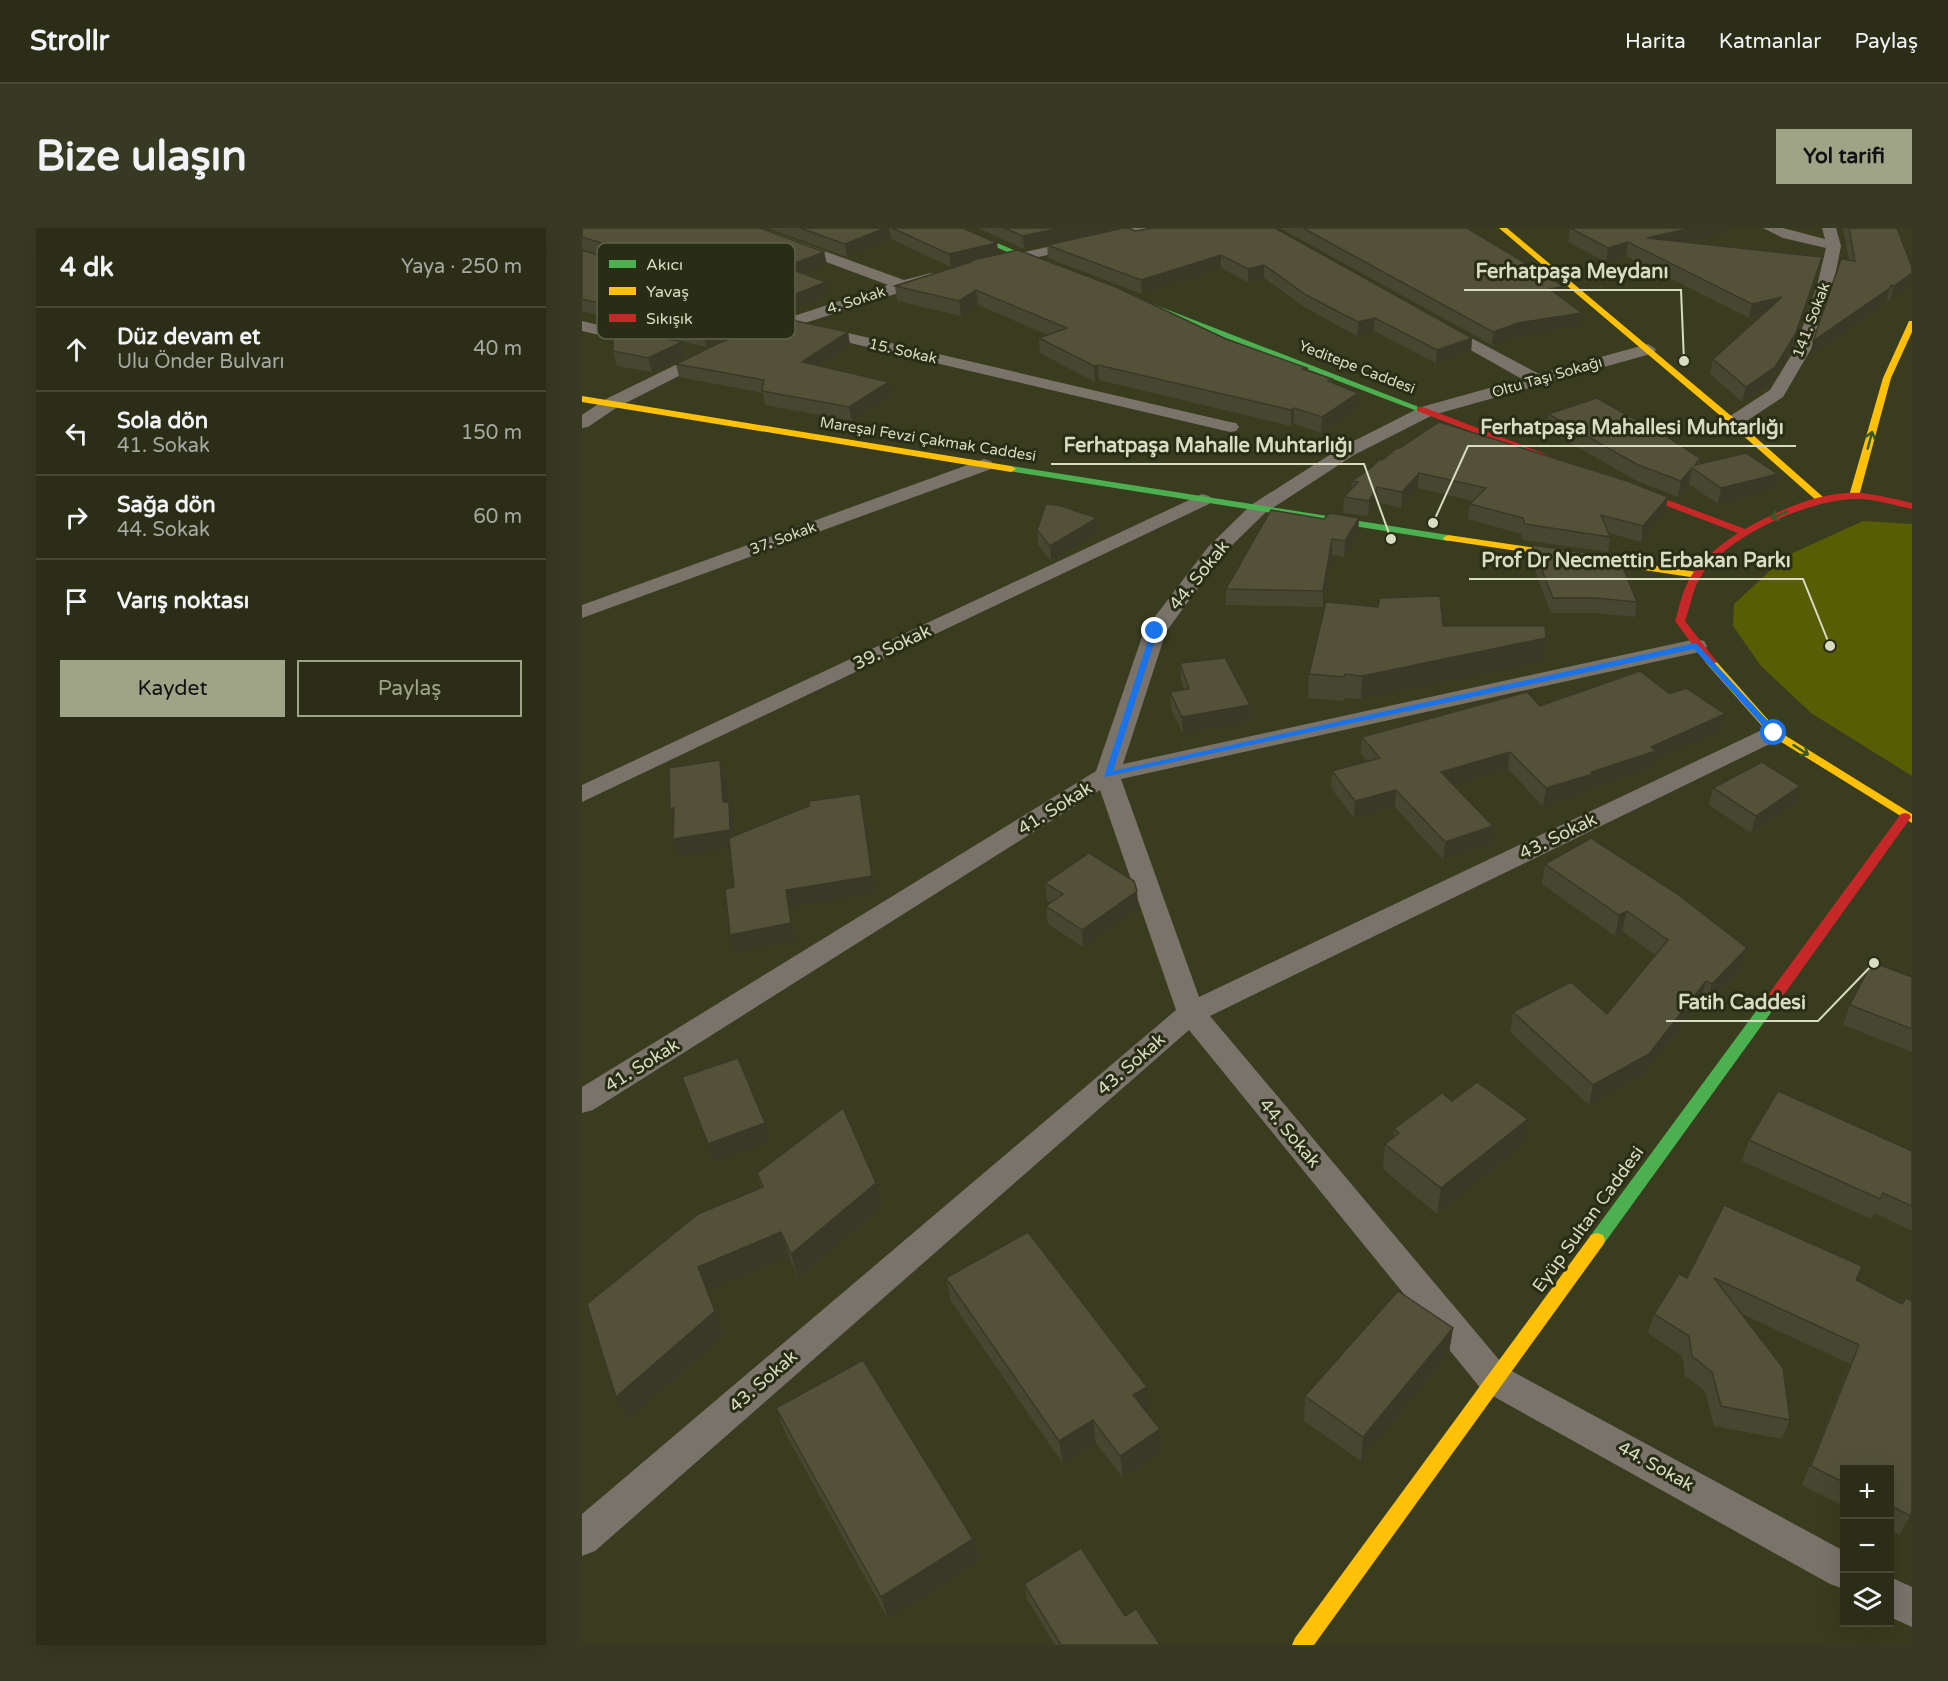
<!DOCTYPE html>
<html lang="tr">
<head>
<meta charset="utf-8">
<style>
	:root { --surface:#2b2d16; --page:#373923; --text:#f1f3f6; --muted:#a6a8a1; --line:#474935; --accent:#a0a487 }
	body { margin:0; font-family:"Varela Round",sans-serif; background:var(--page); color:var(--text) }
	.controls { position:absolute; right:18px; bottom:18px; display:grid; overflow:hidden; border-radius:0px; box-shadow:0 6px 24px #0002 }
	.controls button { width:54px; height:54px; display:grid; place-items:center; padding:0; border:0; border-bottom:2px solid var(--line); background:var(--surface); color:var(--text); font:30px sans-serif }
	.stop { position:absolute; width:18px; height:18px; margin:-14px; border:4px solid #1a73e8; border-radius:50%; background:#fff }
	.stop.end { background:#1a73e8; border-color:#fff; box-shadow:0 2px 6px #0008 }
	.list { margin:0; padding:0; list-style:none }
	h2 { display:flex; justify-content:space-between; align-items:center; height:78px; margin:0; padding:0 24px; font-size:26px }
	h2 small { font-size:20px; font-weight:400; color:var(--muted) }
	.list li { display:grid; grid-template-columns:39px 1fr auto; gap:18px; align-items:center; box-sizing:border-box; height:84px; padding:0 24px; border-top:2px solid var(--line) }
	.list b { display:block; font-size:22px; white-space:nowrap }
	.list p { margin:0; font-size:20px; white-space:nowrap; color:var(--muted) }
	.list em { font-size:20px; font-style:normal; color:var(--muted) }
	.actions { display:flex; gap:12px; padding:18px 24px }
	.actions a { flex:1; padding:14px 0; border:2px solid var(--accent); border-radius:0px; text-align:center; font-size:21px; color:var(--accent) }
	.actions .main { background:var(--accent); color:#111 }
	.icon { flex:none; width:33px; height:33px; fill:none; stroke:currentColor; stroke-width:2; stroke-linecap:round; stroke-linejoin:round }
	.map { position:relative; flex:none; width:1330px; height:1417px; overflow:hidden; border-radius:0px }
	header { display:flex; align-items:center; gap:36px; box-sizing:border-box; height:84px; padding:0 30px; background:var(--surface); border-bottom:2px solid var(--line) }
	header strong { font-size:28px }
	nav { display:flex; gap:33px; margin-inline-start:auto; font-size:21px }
	.intro { display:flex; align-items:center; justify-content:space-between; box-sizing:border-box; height:144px; padding:0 36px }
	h1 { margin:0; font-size:42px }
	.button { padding:15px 27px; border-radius:0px; background:var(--accent); color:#111; font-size:21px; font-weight:700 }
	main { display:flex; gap:36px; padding:0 36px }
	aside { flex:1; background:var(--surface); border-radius:0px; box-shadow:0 6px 24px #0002 }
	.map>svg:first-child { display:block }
</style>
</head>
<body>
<header>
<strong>Strollr</strong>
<nav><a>Harita</a><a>Katmanlar</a><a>Paylaş</a></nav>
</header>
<div class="intro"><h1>Bize ulaşın</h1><a class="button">Yol tarifi</a></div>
<main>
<aside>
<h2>4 dk<small>Yaya · 250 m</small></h2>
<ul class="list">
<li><svg class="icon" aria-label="ahead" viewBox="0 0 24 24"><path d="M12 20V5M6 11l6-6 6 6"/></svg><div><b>Düz devam et</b><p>Ulu Önder Bulvarı</p></div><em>40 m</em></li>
<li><svg class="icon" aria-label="left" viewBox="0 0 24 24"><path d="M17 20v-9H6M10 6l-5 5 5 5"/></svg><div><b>Sola dön</b><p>41. Sokak</p></div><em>150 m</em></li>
<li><svg class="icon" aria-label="right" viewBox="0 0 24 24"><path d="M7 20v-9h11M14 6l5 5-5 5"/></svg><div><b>Sağa dön</b><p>44. Sokak</p></div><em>60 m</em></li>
<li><svg class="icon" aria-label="arrive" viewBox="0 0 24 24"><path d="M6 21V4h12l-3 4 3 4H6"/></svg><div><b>Varış noktası</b></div></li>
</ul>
<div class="actions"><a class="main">Kaydet</a><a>Paylaş</a></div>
</aside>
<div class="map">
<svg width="1330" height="1417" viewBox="0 0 1330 1417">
	<rect width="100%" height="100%" fill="#393c1e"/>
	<polygon fill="#565d04" points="1281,293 1330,296 1330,548 1229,485 1179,438 1151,398 1152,376 1204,328"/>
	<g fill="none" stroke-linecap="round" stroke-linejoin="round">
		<g fill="#79736a" fill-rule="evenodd">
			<polygon points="159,0 179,0 322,52 349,45 357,50 354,53 223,95 648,194 654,195 657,199 654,203 648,204 204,100 140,76 138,73 140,70 146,68 206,90 306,57 161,3"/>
			<polygon points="550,0 576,0 569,4 416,38 409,34 416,30"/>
			<polygon points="1181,0 1201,0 1243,11 1240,0 1254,0 1259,18 1251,58 1229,121 1201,169 1157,198 1145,198 1142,194 1145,190 1188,162 1213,121 1235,58 1244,20 1201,10"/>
			<polygon points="0,93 72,110 74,113 66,118 0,103"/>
			<polygon points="859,94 957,146 1066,116 1074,121 1072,125 851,187 772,227 683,285 640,327 584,404 541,536 1114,411 1122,413 1125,418 1122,423 539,551 617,769 1184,500 1192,498 1200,500 1204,505 1200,510 628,788 924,1140 1262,1323 1262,1361 1248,1356 900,1162 607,802 13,1323 0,1328 0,1286 594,782 518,562 11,882 0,885 0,859 514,543 562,403 626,319 669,277 760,219 839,179 940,151 853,102 851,99 853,96"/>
			<polygon points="128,120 136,125 134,129 34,180 6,199 0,200 0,187 22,172"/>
			<polygon points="402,231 409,233 411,237 409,241 0,390 0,377"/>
			<polygon points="620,266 627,268 630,272 627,276 0,574 0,557"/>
			<polygon points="1308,1349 1330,1359 1330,1399 1308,1389"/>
		</g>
		<g fill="#4caf50" fill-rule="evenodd">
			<polygon points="371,0 381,0 475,41 468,43"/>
			<polygon points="552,71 558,71 842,181 835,183 552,75"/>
			<polygon points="429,238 866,307 871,310 866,313 426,243 424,241"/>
			<polygon points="1188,770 1193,771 1195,775 1193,779 1021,1017 1015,1019 1009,1017 1007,1012 1009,1007 1183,771"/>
		</g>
		<g fill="#ffc107" fill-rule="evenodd">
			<polygon points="917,0 925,0 1154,192 1241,269 1241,273 1235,273 1148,196"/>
			<polygon points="1327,93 1330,93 1330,104 1309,150 1277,268 1269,270 1267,268 1301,150"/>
			<polygon points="0,168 429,238 434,241 429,244 0,174"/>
			<polygon points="866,307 1115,344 1120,347 1115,350 862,312 861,310"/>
			<polygon points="1129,431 1133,432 1196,503 1330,586 1330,595 1188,507 1125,436 1123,434"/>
			<polygon points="1015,1005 1021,1007 1023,1012 1021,1017 732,1417 710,1417 713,1410 1009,1007"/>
		</g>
		<g fill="#c62828" fill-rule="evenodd">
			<polygon points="835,179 841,179 994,238 986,240 835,183"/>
			<path d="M1040 257H1046L1163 301C1197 282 1239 263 1279 265 1296 267 1313 271 1330 275V281C1311 277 1291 270 1271 271 1223 273 1140 310 1116 353 1110 365 1108 380 1103 393L1135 434 1129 437 1125 436 1093 393C1097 381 1099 368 1105 356 1115 334 1136 319 1156 305L1040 261Z"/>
			<polygon points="1323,585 1327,586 1329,589 1327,592 1193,779 1183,779 1181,775 1183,771 1319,586"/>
		</g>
	</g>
	<g fill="#474731">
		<polygon points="0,0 242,24 245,37 221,46 247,67 202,85 0,21"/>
		<polygon points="186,0 381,0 415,15 416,26 750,151 750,155 776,165 775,181 739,205 712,196 709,198 517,152 513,154 458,125 457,110 466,107 396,77 379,88 315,73 313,58 387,34 369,39 309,11 265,29"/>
		<polygon points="396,0 527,0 527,2 442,21"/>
		<polygon points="693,0 890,110 889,124 854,135 792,103 775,108 724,80 682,50 666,54 639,40 560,66 466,30 465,17 553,3"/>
		<polygon points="698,0 885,0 981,58 979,70 998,98 935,109 910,117"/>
		<polygon points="988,0 1146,0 1145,5 1105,14 1240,29 1236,43 1211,120 1190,154 1160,174 1128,146 1131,131 1179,88 1167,90 1044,28 1024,34 986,14"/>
		<polygon points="1261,0 1315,0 1330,39 1330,51 1328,59 1308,72 1306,71 1304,75 1228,128 1267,32"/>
		<polygon points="0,22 179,80 181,94 124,119 61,104 59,98 0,83"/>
		<polygon points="266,104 268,117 237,138 309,168 270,193 183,177 181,165 97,149 94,136"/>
		<polygon points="100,114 103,128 70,144 35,138 31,123"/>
		<polygon points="966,186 1118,230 1117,236 1192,261 1136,276 1107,256 1096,269 1053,252 964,201"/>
		<polygon points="800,232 1086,269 1083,284 1059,314 1027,305 1028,309 1026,324 941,312 939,306 886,291 888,276 891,273 836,260 819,280 794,274 786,288 761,285 762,269 769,261 770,253"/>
		<polygon points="515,290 516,305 469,333 456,317 455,302"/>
		<polygon points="777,290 776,305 762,329 750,327 741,379 644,377 644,361 742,291"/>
		<polygon points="950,317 1055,374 1053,389 1012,385 969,385 949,332"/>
		<polygon points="861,398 964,410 961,434 779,471 762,470 761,473 726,470 727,446"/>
		<polygon points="598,435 668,477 668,494 601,506 589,481 588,464 602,462 599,452"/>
		<polygon points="1088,466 1143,486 1139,503 1071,533 1070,540 1008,560 1008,563 961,578 926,541 871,557 911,598 909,615 861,632 813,579 772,590 749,560 750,543 786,533 779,526 780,509 958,478"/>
		<polygon points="1218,558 1213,575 1169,605 1127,577 1131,560"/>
		<polygon points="963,636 1165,720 1159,740 1124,776 1118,774 1062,846 1007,877 928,804 931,784 1025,786 1073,727 1040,703 1033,708 960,656"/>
		<polygon points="463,655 555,663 556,680 501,719 466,696 464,678 469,675 465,672"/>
		<polygon points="1330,749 1330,824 1261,797 1268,777"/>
		<polygon points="870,873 946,891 941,917 855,986 801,941 803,916 811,909 812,901"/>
		<polygon points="1167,912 1330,923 1330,1003 1292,985 1289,991 1160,933"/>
		<polygon points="175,945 300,979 216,1050 207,1028 126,1063 142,1107 45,1193 34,1169 179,960"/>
		<polygon points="364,1050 565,1159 567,1182 564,1184 580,1224 541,1250 514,1215 481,1236 369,1073"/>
		<polygon points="1105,1050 1274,1052 1328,1288 1318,1307 1308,1301 1308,1242 1263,1242 1263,1279 1220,1257 1268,1136 1160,1086 1208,1192 1200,1211 1132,1198 1123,1163 1103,1148 1100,1128 1066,1105 1072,1086"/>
		<polygon points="871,1100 867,1125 779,1233 722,1193 723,1168"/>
		<polygon points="194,1180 391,1311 397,1334 306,1391 203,1205"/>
		<polygon points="442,1356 543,1388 578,1417 473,1417 445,1371"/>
	</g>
	<g fill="#3a3928">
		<polygon points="303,0 307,0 309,11 265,29 263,16"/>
		<polygon points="478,0 527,0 527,2 442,21 441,8"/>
		<polygon points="1109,0 1146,0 1145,5 1065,23 1065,10"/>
		<polygon points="1046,14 1044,28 1024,34 1026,20"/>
		<polygon points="415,15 416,27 387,33 387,34 369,39 367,26"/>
		<polygon points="242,24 245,37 205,52 203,39"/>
		<polygon points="639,27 639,40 560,66 559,52"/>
		<polygon points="1240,29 1236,43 1211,120 1190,154 1160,174 1164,159"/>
		<polygon points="682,37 682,50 666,54 666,41"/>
		<polygon points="1330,45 1330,51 1328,59 1308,72 1312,58"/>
		<polygon points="244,54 247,67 202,85 199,72"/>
		<polygon points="1309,57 1304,75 1228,128 1231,113"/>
		<polygon points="981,58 979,72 968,61"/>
		<polygon points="394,62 396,77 379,88 377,73"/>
		<polygon points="1200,69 1197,83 1167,90 1170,76"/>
		<polygon points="179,80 181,94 124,119 121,105"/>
		<polygon points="1000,85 998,98 935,109 910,117 911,104 936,95"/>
		<polygon points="793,90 792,103 775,108 776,94"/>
		<polygon points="266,104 268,117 223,147 220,134"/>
		<polygon points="890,110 889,124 854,135 855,122"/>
		<polygon points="100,114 103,128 70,144 66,130"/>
		<polygon points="516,137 517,152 513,154 512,138"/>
		<polygon points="307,154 309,168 270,193 267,179"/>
		<polygon points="776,165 775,181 739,205 740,189"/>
		<polygon points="712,180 712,196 709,198 709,182"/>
		<polygon points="1110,240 1107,256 1096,269 1099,253"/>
		<polygon points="837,245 836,260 819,280 820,264"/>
		<polygon points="1196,246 1192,261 1136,276 1139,260"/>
		<polygon points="795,259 794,274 786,288 787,273"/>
		<polygon points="1086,269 1083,284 1059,314 1061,298"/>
		<polygon points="515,290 516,305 469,333 468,318"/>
		<polygon points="777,290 776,305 762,329 763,313"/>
		<polygon points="750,311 750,327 741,379 741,363"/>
		<polygon points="964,410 961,434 779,471 780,448"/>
		<polygon points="668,477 668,494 601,506 600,489"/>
		<polygon points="1143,486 1139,503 1071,533 1070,540 1008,560 1008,563 961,578 964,560 1069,519"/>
		<polygon points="928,524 926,541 857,561 859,544"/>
		<polygon points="138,532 143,549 146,592 141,574"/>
		<polygon points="1218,558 1213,575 1169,605 1174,588"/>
		<polygon points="814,562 813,579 772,590 773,573"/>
		<polygon points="278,566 282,583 293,665 208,679 213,713 153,724 148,707 204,662"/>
		<polygon points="147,574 151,591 153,619 97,628 91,611"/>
		<polygon points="92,580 93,598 88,581"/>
		<polygon points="911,598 909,615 861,632 863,614"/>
		<polygon points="555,663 556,680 501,719 500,702"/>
		<polygon points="1045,683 1040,703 1033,708 1037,687"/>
		<polygon points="1165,720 1159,740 1124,776 1130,756"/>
		<polygon points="1124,753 1118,774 1062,846 1007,877 1011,857"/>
		<polygon points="946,891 941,917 855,986 859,960"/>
		<polygon points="183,895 188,913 132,933 126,916"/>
		<polygon points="294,955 300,979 216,1050 209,1026"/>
		<polygon points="199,1004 207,1028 126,1063 142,1107 45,1193 34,1169 116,1039"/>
		<polygon points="871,1100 867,1125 779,1233 781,1209"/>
		<polygon points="565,1159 567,1182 553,1191 551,1167"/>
		<polygon points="511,1192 514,1215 481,1236 477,1213"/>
		<polygon points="578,1201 580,1224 541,1250 538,1228"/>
		<polygon points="391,1311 397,1334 306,1391 299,1369"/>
	</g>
	<g fill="#535239" stroke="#3a3928" stroke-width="1.5">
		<polygon points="0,0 178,0 242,24 203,39 244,54 199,72 0,9"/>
		<polygon points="218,0 303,0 263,16"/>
		<polygon points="310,0 381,0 415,15 367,26"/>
		<polygon points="422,0 478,0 441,8"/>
		<polygon points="541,0 547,0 553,3 570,0 693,0 890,110 855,122 793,90 776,94 724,67 682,37 666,41 639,27 559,52 465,17"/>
		<polygon points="721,0 885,0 981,58 968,61 1000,85 936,95 911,104"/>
		<polygon points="988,0 1109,0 1065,10 1240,29 1214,105 1193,139 1164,159 1131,131 1200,69 1170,76 1046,14 1026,20"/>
		<polygon points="1267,0 1315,0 1330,39 1330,45 1312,58 1309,57 1308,60 1231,113 1259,31 1273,33"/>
		<polygon points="0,22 179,80 121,105 57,91 65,86 0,71"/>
		<polygon points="436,22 534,59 644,111 725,140 721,141 750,151 746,153 776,165 740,189 712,180 709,182 516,137 512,138 457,110 485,100 394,62 377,73 313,58 389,34 387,33"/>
		<polygon points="200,90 266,104 220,134 307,154 267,179 180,163 182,152 94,136 135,116"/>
		<polygon points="40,101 100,114 66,130 31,123 31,106"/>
		<polygon points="1015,170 1054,192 1059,192 1118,230 1113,237 1164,225 1196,246 1139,260 1110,240 1099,253 1056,237 966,186"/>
		<polygon points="857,194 1045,253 1086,269 1061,298 1019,287 1028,309 943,296 941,290 888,276 904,260 837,245 820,264 795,259 787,273 762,269 776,254 770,253 790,239 798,231 800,232 815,220 818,220"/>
		<polygon points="464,276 476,277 515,290 468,318 455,302"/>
		<polygon points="689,282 742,291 747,285 777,290 763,313 750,311 741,363 644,361"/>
		<polygon points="950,317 1037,330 1055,374 1014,370 971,370"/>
		<polygon points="858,368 861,398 963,398 964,410 780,448 763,446 762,449 727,446 744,374 796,379 798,370"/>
		<polygon points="643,430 668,477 600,489 588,464 607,461 598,435"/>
		<polygon points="1058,443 1088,466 1104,460 1143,486 1069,519 1074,523 1009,544 1011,546 964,560 928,524 859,544 911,598 863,614 814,562 773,573 750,543 798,530 780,509 945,464 958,478"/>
		<polygon points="138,532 141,574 147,574 148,602 91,611 92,580 88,581 87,540"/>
		<polygon points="1180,534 1218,558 1174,588 1131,560"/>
		<polygon points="278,566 290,648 204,662 209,695 148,707 143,661 152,659 147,610 227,578 227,573"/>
		<polygon points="1009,610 1094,665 1165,720 1130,756 1124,753 1067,826 1011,857 931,784 989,754 1025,786 1086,712 1045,683 1037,687 963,636"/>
		<polygon points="507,625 552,653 555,663 500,702 464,678 481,666 463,655"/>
		<polygon points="1290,734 1330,749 1330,801 1268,777"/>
		<polygon points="156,830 183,895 126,916 100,849"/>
		<polygon points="895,854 946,891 859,960 803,916 817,905 812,901 860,865 870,873"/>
		<polygon points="1196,863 1330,923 1330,978 1301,965 1298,971 1167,912"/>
		<polygon points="261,880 294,955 209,1026 199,1004 116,1039 133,1083 34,1169 5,1076 116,986 181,959 175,945"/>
		<polygon points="1142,977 1280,1038 1274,1052 1320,1076 1324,1070 1330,1073 1330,1283 1328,1288 1308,1277 1308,1242 1263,1242 1263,1255 1229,1238 1277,1117 1132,1050 1201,1140 1208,1192 1139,1178 1130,1144 1110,1128 1107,1108 1072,1086 1097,1046 1105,1050"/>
		<polygon points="446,1004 565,1159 551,1167 578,1201 538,1228 511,1192 477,1213 364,1050"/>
		<polygon points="816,1063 871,1100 781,1209 723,1168"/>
		<polygon points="281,1132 391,1311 299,1369 194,1180"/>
		<polygon points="499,1320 543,1388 554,1381 578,1417 479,1417 442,1356"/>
	</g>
	<defs><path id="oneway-shaft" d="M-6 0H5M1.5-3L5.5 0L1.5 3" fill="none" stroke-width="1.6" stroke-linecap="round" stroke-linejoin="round" transform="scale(1.5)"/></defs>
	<g stroke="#365a2a">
		<use href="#oneway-shaft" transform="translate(1288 212) rotate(-75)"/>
		<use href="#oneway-shaft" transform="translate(1197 287) rotate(158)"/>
		<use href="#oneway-shaft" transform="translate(1219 522) rotate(33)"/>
	</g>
	<polygon fill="#1a73e8" points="573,401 576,403 531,543 1114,415 1197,505 1189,507 1112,421 522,549 569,403"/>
	<g text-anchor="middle" stroke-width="6" stroke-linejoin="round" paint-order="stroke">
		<g font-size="15" fill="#d8dcc0" stroke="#2a2d16">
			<text transform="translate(274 72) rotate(-18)" y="5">4. Sokak</text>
			<text transform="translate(1229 92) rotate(-69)" y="5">141. Sokak</text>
			<text transform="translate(321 123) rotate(13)" y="5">15. Sokak</text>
			<text transform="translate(775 139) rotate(21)" y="5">Yeditepe Caddesi</text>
			<text transform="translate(965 149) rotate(-16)" y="5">Oltu Taşı Sokağı</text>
			<text transform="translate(346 211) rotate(9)" y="5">Mareşal Fevzi Çakmak Caddesi</text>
			<text transform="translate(201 310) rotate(-20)" y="5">37. Sokak</text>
		</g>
		<g font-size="18" fill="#d8dcc0" stroke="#2a2d16">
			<text transform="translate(617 347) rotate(-51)" y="6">44. Sokak</text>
			<text transform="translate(310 419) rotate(-25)" y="6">39. Sokak</text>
			<text transform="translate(473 580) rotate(-32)" y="6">41. Sokak</text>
			<text transform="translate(976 608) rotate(-26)" y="6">43. Sokak</text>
			<text transform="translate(549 836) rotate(-41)" y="6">43. Sokak</text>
			<text transform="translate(60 837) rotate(-32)" y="6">41. Sokak</text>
			<text transform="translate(708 905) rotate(50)" y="6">44. Sokak</text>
			<text transform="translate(1006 991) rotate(-54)" y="6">Eyüp Sultan Caddesi</text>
			<text transform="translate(181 1153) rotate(-41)" y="6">43. Sokak</text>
			<text transform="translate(1074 1238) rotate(29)" y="6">44. Sokak</text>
		</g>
	</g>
	<rect x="15" y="15" width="198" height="96" rx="9" fill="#2a2d16" stroke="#5e6249" stroke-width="1.5"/>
	<rect x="27" y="32" width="27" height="8" fill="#4caf50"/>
	<rect x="27" y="59" width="27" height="8" fill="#ffc107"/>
	<rect x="27" y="86" width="27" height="8" fill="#c62828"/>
	<g font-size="16" fill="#d8dcc0">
		<text x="64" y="42">Akıcı</text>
		<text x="64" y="69">Yavaş</text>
		<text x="64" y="96">Sıkışık</text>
	</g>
	<path fill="none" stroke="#d8dcc0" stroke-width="2" d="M1102 133L1099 62H882M851 295L886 218H1214M809 311L782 236H469M1248 418L1221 351H887M1292 735L1236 793H1084"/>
	<g fill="#d8dcc0" stroke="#2a2d16" stroke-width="2">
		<circle cx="1102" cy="133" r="6"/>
		<circle cx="851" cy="295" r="6"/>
		<circle cx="809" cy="311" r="6"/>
		<circle cx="1248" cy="418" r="6"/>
		<circle cx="1292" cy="735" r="6"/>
	</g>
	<g font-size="20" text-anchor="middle" font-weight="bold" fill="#d8dcc0" stroke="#2a2d16" stroke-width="6" stroke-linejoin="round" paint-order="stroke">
		<text x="990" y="50">Ferhatpaşa Meydanı</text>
		<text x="1050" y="206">Ferhatpaşa Mahallesi Muhtarlığı</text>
		<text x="626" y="224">Ferhatpaşa Mahalle Muhtarlığı</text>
		<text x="1054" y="339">Prof Dr Necmettin Erbakan Parkı</text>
		<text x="1160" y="781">Fatih Caddesi</text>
	</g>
</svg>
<div class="controls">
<button>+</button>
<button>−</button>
<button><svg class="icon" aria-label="layers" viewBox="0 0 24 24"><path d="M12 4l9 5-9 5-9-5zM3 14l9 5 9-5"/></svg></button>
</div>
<div class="stop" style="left:1192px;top:505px"></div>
<div class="stop end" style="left:573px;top:403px"></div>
</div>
</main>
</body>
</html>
